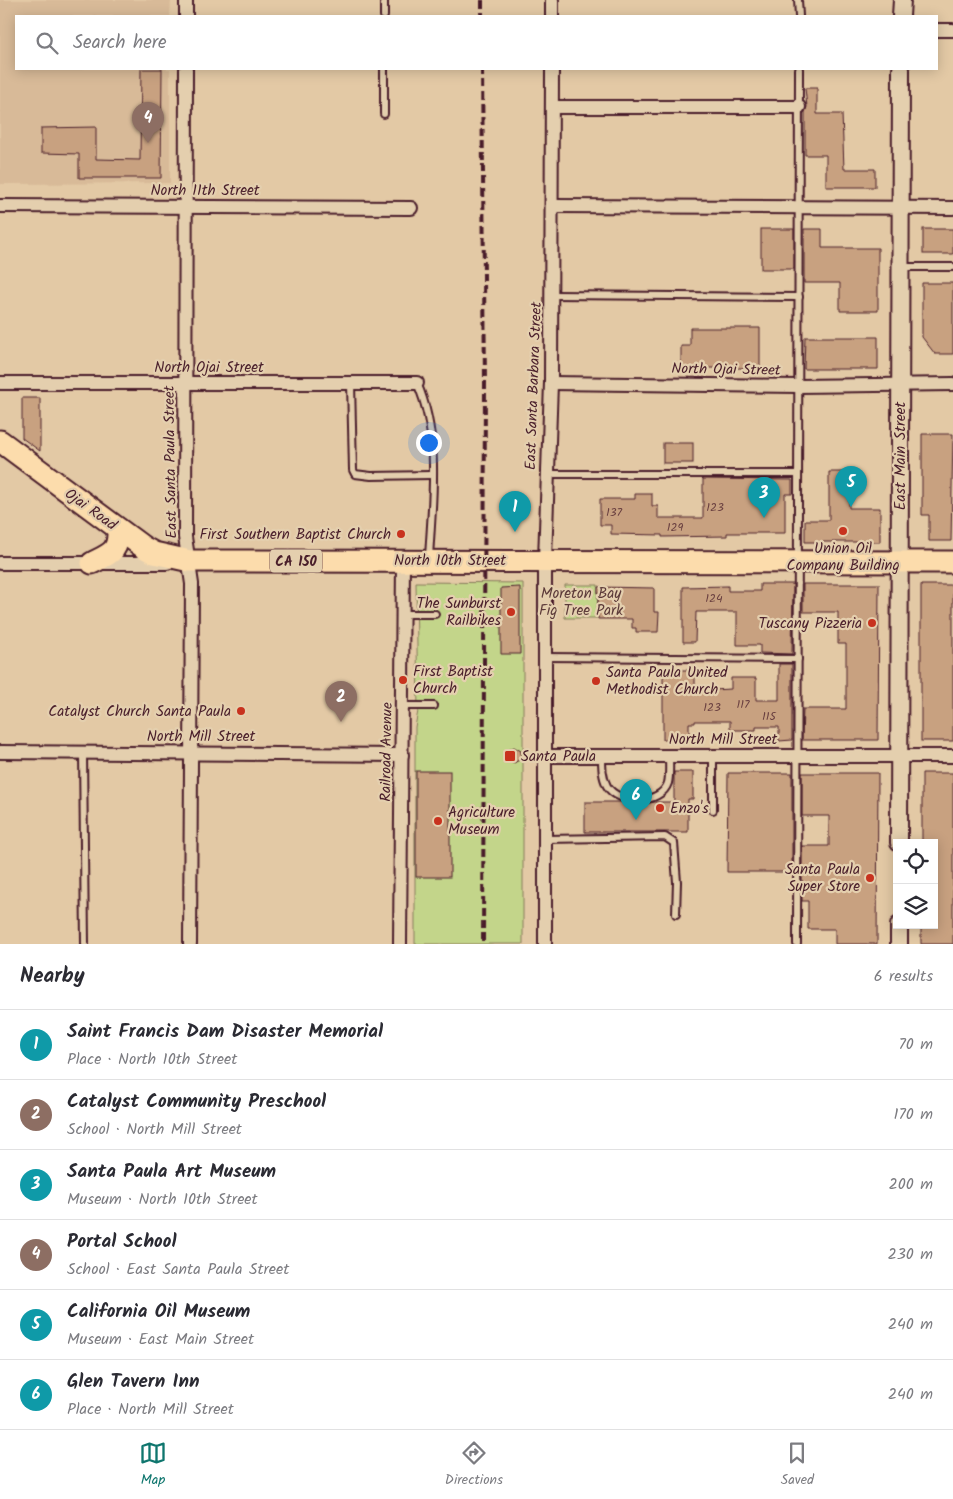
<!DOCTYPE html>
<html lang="en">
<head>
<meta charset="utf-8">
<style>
	:root { --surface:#fff; --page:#f7f7f7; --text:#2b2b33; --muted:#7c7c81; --line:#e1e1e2; --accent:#0f766e }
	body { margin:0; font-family:Kalam,sans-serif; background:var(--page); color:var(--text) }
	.controls { position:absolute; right:15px; bottom:15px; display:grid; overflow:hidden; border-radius:0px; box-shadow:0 2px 12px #0003 }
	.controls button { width:45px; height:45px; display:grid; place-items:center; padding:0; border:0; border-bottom:1px solid var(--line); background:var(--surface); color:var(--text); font:25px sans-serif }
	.you { position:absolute; left:428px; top:442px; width:18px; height:18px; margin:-12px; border:4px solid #fff; border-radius:50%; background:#1a73e8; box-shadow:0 0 0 8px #1a73e833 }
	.badge { display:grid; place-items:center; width:32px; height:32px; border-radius:50%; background:var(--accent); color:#fff; font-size:16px; font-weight:700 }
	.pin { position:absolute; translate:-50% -41px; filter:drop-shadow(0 1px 2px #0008) }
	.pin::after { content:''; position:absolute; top:26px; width:18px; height:15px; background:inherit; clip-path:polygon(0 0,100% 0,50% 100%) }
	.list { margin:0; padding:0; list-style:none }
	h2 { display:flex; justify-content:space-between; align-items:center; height:65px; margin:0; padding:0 20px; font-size:21px }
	h2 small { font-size:16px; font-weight:400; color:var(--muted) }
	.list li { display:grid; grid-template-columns:32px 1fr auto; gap:15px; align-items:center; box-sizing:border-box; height:70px; padding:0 20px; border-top:1px solid var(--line) }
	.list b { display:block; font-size:19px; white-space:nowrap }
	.list p { margin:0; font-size:16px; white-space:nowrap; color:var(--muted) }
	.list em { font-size:16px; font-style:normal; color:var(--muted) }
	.icon { flex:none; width:28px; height:28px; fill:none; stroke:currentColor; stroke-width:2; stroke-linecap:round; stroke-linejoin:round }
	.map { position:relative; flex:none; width:953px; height:944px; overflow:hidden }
	.search { position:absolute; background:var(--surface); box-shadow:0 2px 12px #0003; left:15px; right:15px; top:15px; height:55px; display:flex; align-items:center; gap:12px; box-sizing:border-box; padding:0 18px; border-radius:0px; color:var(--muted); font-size:19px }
	.sheet { height:485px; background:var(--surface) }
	nav { display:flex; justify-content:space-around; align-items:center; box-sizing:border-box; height:70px; border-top:1px solid var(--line); background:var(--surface); font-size:14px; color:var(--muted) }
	nav a { display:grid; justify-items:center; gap:2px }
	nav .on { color:var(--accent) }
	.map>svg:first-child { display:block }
</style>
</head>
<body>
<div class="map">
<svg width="953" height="944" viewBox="0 0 953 944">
	<rect width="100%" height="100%" fill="#e3c9a5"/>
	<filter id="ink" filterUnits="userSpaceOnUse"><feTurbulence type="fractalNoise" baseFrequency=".02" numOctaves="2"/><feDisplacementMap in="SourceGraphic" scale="10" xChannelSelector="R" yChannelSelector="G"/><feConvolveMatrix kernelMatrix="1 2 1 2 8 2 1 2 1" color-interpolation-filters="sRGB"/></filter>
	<g filter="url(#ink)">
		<polygon fill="#d8ba98" points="0,0 171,0 170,16 16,16 16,69 170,69 170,183 0,184"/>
		<g fill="#c3d58a" stroke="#867a5a">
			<polygon points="416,582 523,583 523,944 415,944 415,727 418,711"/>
			<polygon points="565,585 598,585 597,618 565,618"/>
		</g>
		<g fill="#c8a180" stroke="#4a1f2b">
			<polygon points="141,69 162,69 161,178 79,178 79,154 41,153 41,128 96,127 96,159 140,160"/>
			<polygon points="805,88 817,88 817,114 842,114 844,169 875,169 875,187 826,187 826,155 805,155 805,112 807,107"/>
			<rect x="761" y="229" width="33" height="40"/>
			<polygon points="804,229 822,229 822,248 878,248 878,311 840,311 840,283 804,283"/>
			<rect x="923" y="229" width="30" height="25"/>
			<polygon points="922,283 953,283 953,354 935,354 922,337"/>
			<polygon points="690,328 760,328 760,368 681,368 681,346 690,346"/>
			<polygon points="805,337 878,337 878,369 804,369"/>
			<polygon points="22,398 40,398 40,451 22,438"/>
			<polygon points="922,434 953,434 951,541 929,541 929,515 922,515"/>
			<rect x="663" y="443" width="30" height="20"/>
			<polygon points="829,472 849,472 849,508 880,508 880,542 805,542 805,520 829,520"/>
			<polygon points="703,479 792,480 792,494 785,494 785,533 727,533 727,536 662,537 662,535 611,534 611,525 600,525 600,499 635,499 635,494 652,494 652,506 658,506 658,518 703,518"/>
			<polygon points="760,584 793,584 792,654 760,653 760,645 737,645 737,612 696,612 695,642 683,642 683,587 728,586 728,591 760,591"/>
			<polygon points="803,584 879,584 878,740 802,740 803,709 846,709 846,644 838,644 838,612 803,612"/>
			<rect x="921" y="585" width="32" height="156"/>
			<polygon points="520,587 520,654 501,654 501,588"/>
			<polygon points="598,587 654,588 654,612 659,612 658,632 636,632 636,628 632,628 632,619 598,619"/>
			<polygon points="779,664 792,664 792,740 779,741 779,727 756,727 756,730 730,730 730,721 695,721 695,723 689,723 689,740 663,740 663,670 695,670 695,691 731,689 731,678 756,678 756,700 779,700"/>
			<polygon points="514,747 521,751 521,759 514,763 507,759 507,751"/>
			<rect x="416" y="771" width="34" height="106"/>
			<polygon points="674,772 693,772 693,799 688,799 688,832 585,832 585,802 620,802 639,805 655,802 674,802"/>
			<polygon points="728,773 792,773 792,872 727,872"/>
			<polygon points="802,773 878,773 877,944 835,944 835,929 808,929 808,901 802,901 802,846 829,846 829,816 802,816"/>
			<polygon points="922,773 953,773 953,944 921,944 921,925 934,925 934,843 922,843"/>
		</g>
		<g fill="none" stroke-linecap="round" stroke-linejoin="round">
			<g stroke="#4a1f2b" stroke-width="10">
				<g id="service">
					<polyline points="798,0 799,16"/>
					<polyline points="384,16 384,0"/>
					<polyline points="384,114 384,69"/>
					<polyline points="902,267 953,267"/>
					<polyline points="552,295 799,297"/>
					<polyline points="351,383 353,470 355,474 371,476 431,475"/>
					<path d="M417 383C441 437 432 500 429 558"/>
					<polyline points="547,474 798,474"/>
					<polyline points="404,614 435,614"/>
					<polyline points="545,657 798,659"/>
					<polyline points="403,706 434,706"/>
					<polyline points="83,752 85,944"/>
					<path d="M602 756C602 766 602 777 607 786 618 805 661 805 668 783 670 775 669 764 669 756"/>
					<polyline points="713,756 713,810"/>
					<polyline points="546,839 665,837 674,843 677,882 676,914"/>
					<polyline points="797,944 799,69"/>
				</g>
			</g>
			<g stroke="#4a1f2b" stroke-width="16">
				<g id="minor">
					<polyline points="552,0 552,16"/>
					<polyline points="186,16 186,0"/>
					<polyline points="937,30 953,30"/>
					<polyline points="186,69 185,537 192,584 190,944"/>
					<polyline points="552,107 799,107"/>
					<polyline points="0,206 411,208"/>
					<polyline points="553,206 953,208"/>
					<polyline points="0,383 417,383"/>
					<polyline points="551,383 798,386 953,384"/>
					<polyline points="0,563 167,563"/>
					<polyline points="0,752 402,755"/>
					<polyline points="546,756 953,756"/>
					<polyline points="400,944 403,560"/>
					<polyline points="545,944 545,560 551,383 552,69"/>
				</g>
			</g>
			<g stroke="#4a1f2b" stroke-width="20">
				<g id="tertiary">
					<polyline points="901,16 902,0"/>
					<polyline points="899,843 901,69"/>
					<polyline points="899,944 899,925"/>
				</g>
			</g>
			<g stroke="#4a1f2b" stroke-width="25">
				<g id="primary">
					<polyline points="0,441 143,547 154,553 190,561 953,562"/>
					<path d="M92 563C111 553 119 552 118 529"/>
				</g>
			</g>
			<use href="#service" stroke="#e4cfae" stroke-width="6"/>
			<use href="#minor" stroke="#e4cfae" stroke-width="12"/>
			<use href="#tertiary" stroke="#e4cfae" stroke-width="16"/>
			<use href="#primary" stroke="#fcdcac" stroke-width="21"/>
			<g stroke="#4a1f2b" stroke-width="4" stroke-dasharray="8 4" stroke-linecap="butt">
				<polyline points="482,0 482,16"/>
				<polyline points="482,69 485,382 483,944"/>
			</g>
		</g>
	</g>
	<g fill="#c8321e" stroke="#e4cfae" stroke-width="2">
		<circle cx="843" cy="531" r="5"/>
		<circle cx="401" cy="534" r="5"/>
		<circle cx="511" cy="612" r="5"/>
		<circle cx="872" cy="623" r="5"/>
		<circle cx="403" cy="680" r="5"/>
		<circle cx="596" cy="681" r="5"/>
		<circle cx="241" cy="711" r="5"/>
		<rect x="504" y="750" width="12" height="12" rx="2.5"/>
		<circle cx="660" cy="808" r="5"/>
		<circle cx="438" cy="821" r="5"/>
		<circle cx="870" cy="878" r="5"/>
	</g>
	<g text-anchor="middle" stroke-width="4.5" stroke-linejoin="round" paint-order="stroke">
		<g font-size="12" fill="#6a4040">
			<text x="715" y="511">123</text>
			<text x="614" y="516">137</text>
			<text x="675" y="531">129</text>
			<text x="714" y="602">124</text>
			<text x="743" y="708">117</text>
			<text x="712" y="711">123</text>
			<text x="769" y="720">115</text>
		</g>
		<rect fill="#e4cfae" stroke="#785452" stroke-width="1" x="270" y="549.5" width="52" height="23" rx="4"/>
		<g font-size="14" font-weight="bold" fill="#4a1f2b">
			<text x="296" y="566">CA 150</text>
		</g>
		<g font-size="15" fill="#4a1f2b" stroke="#e4cfae">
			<text x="205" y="195">North 11th Street</text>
			<text x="209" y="372">North Ojai Street</text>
			<text transform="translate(726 369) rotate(1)" y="5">North Ojai Street</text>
			<text transform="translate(533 386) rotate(-88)" y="5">East Santa Barbara Street</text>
			<text transform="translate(900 456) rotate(-90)" y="5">East Main Street</text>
			<text transform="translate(170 462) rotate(-91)" y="5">East Santa Paula Street</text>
			<text transform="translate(91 509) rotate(36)" y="5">Ojai Road</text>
			<text x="450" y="565">North 10th Street</text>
			<text x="201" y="741">North Mill Street</text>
			<text x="723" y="744">North Mill Street</text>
			<text transform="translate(386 752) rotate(-89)" y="5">Railroad Avenue</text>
		</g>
		<g font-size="15" fill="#4a1f2b" stroke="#e4cfae" text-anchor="end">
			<text x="391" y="539">First Southern Baptist Church</text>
			<text x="843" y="553" text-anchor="middle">Union Oil<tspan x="843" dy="17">Company Building</tspan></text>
			<text x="501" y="608">The Sunburst<tspan x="501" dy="17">Railbikes</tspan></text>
			<text x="862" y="628">Tuscany Pizzeria</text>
			<text x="413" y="676" text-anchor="start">First Baptist<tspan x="413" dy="17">Church</tspan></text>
			<text x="606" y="677" text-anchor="start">Santa Paula United<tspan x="606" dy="17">Methodist Church</tspan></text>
			<text x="231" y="716">Catalyst Church Santa Paula</text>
			<text x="521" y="761" text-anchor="start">Santa Paula</text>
			<text x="670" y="813" text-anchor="start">Enzo's</text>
			<text x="448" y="817" text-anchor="start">Agriculture<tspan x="448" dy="17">Museum</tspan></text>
			<text x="860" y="874">Santa Paula<tspan x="860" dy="17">Super Store</tspan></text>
		</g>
		<g font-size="15" fill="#5c3a39" stroke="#e4cfae">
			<text x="581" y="598">Moreton Bay<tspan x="581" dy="17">Fig Tree Park</tspan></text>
		</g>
	</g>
</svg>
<div class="controls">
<button><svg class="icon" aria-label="locate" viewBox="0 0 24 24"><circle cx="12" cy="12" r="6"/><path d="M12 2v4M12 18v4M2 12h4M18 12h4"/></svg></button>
<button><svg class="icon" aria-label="layers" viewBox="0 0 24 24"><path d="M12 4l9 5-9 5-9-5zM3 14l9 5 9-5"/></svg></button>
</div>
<div class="you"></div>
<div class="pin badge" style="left:515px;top:532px;background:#0f9aa8">1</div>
<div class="pin badge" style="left:341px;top:722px;background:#8d6e63">2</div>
<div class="pin badge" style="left:764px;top:518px;background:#0f9aa8">3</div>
<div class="pin badge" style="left:148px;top:143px;background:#8d6e63">4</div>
<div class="pin badge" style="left:851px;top:507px;background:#0f9aa8">5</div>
<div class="pin badge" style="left:636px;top:820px;background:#0f9aa8">6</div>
<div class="search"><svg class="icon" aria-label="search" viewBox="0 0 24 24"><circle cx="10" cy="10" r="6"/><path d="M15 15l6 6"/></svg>Search here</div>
</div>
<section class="sheet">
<h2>Nearby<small>6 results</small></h2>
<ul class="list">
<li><span class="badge" style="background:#0f9aa8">1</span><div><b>Saint Francis Dam Disaster Memorial</b><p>Place · North 10th Street</p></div><em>70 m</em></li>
<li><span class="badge" style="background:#8d6e63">2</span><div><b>Catalyst Community Preschool</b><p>School · North Mill Street</p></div><em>170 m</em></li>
<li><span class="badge" style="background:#0f9aa8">3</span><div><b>Santa Paula Art Museum</b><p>Museum · North 10th Street</p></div><em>200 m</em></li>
<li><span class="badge" style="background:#8d6e63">4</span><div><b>Portal School</b><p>School · East Santa Paula Street</p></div><em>230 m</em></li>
<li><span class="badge" style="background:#0f9aa8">5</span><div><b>California Oil Museum</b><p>Museum · East Main Street</p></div><em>240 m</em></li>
<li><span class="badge" style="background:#0f9aa8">6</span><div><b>Glen Tavern Inn</b><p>Place · North Mill Street</p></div><em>240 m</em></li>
</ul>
</section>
<nav>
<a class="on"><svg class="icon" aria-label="map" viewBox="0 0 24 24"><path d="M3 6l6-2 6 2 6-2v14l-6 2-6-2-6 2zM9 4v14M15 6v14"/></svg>Map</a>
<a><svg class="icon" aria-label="directions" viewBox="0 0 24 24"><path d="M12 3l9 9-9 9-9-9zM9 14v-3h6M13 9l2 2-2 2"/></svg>Directions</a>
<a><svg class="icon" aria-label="saved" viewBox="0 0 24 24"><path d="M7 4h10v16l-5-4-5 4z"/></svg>Saved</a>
</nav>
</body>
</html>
